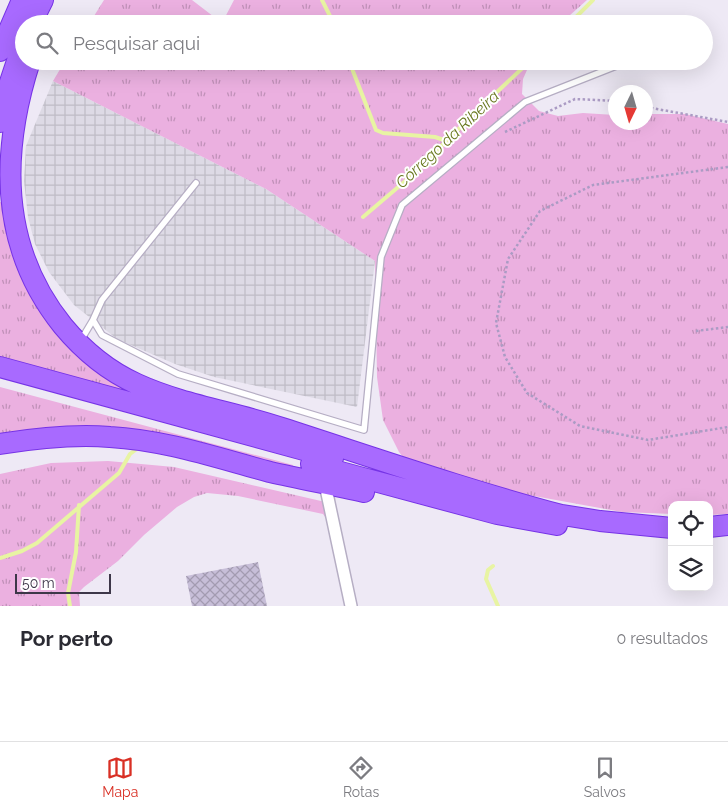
<!DOCTYPE html>
<html lang="pt">
<meta charset="utf-8">
<style>
body{margin:0;font-family:Raleway,sans-serif;background:#f7f7f7;color:#2b2b33}
.controls{position:absolute;right:15px;bottom:15px;display:grid;overflow:hidden;border-radius:10px;box-shadow:0 5px 20px #0002}
.controls button{width:45px;height:45px;display:grid;place-items:center;padding:0;border:0;border-bottom:1px solid #e1e1e2;background:#fff;color:#2b2b33;font:25px sans-serif}
.compass{position:absolute;left:608px;top:85px;width:45px;height:45px;border-radius:50%;background:#fff;box-shadow:0 5px 20px #0002;rotate:185deg}
.scale{position:absolute;left:15px;bottom:12px;width:96px;box-sizing:border-box;padding-left:5px;border:2px solid #3d3749;border-top:0;font-size:14px;line-height:18px;white-space:nowrap;color:#3d3749;-webkit-text-stroke:4px #fff;paint-order:stroke}
.list{margin:0;padding:0;list-style:none}
h2{display:flex;justify-content:space-between;align-items:center;height:65px;margin:0;padding:0 20px;font-size:21px}
h2 small{font-size:16px;font-weight:400;color:#7c7c81}
.icon{flex:none;width:28px;height:28px;fill:none;stroke:currentColor;stroke-width:2;stroke-linecap:round;stroke-linejoin:round}
.map{position:relative;flex:none;width:728px;height:606px;overflow:hidden}
.search{position:absolute;background:#fff;box-shadow:0 5px 20px #0002;left:15px;right:15px;top:15px;height:55px;display:flex;align-items:center;gap:12px;box-sizing:border-box;padding:0 18px;border-radius:28px;color:#7c7c81;font-size:19px}
.sheet{height:135px;background:#fff}
nav{display:flex;justify-content:space-around;align-items:center;box-sizing:border-box;height:70px;border-top:1px solid #e1e1e2;background:#fff;font-size:14px;color:#7c7c81}
nav a{display:grid;justify-items:center;gap:2px}
nav .on{color:#d93025}
.map>svg:first-child{display:block}
</style>
<div class="map">
<svg width="728" height="606" viewBox="0 0 728 606">
<defs>
<pattern id="industrial-grid" width="8" height="8" patternUnits="userSpaceOnUse" patternTransform="scale(1.25)"><rect width="8" height="8" fill="#dddae5"/><path d="M0 4h8M4 0v8" fill="none" stroke="#bfbcc6"/></pattern>
<pattern id="grass-tufts" width="24" height="20" patternUnits="userSpaceOnUse" patternTransform="scale(1.25)"><rect width="24" height="20" fill="#ebb0e0"/><path d="M3 7l-1-3M5 7V3M7 7l1-3M15 17l-1-3M17 17v-4M19 17l1-3" fill="none" stroke="#c090b8"/></pattern>
<pattern id="building-cross-hatch" width="8" height="8" patternUnits="userSpaceOnUse" patternTransform="scale(1.25)"><rect width="8" height="8" fill="#c7bed8"/><path d="M0 0l8 8M0 8l8-8" fill="none" stroke="#a39bb1"/></pattern>
</defs>
<rect width="100%" height="100%" fill="#eee9f5"/>
<!-- industrial -->
<path fill="url(#industrial-grid)" d="M53,81L266,189L375,261L357,407L214,377L175,364L117,339L74,305L49,272L35,244L28,217L24,181L26,146Z"/>
<!-- grass -->
<path fill="url(#grass-tufts)" d="M104,0H192L222,23L234,0H587L560,24H89Z
M65,61H531L523,79L522,94L539,111L558,116L583,113L615,115L616,122H646V114H685L728,124V514L709,515V505H672V514L622,512L512,492L410,466L399,452L383,420L377,377L375,261L266,189L53,81Z
M0,202H4L33,294L158,400L0,361Z
M0,387L293,465L292,470L190,444L0,439Z
M108,461L174,467L334,504L333,528L323,514L238,496L207,493L194,497L177,507L144,535L118,561L84,587L79,592L80,606H0V474L51,463Z"/>
<g fill="none" stroke-linecap="round" stroke-linejoin="round">
<!-- stream -->
<path stroke="#e8f4a3" stroke-width="4" d="M322,0L334,24
M569,24L593,0
M349,61L376,130L383,133L435,137L447,141
M363,217L410,177L482,106L530,61
M0,558L22,551L37,543L119,473L130,454L138,448
M493,566L488,570L486,579L498,606
M70,606L68,593L76,552L79,505"/>
</g>
<!-- building -->
<path fill="url(#building-cross-hatch)" d="M258,562L267,606H192L186,576Z"/>
<g fill="none" stroke-linecap="round" stroke-linejoin="round">
<defs>
<path id="lane" d="M196,183L102,300L93,320L102,335L178,374L364,430L381,257L402,205L525,102L629,61
M81,340L93,320"/>
<path id="street" d="M325,484L351,606"/>
<path id="highway" d="M31,24L43,0
M0,51L22,0
M30,61C0,154 0,248 63,326C83,350 108,371 137,384C183,405 235,412 282,428C375,458 467,490 561,515
M0,122L7,91L24,40
M0,367L333,458
M0,444C37,438 73,434 110,437C165,440 217,458 270,472C301,479 333,485 364,492
M311,464L497,514L557,525
M550,513L600,521L672,528
M709,527L728,525"/>
</defs>
<!-- lane casing -->
<use href="#lane" stroke="#b6aec4" stroke-width="8"/>
<!-- street casing -->
<use href="#street" stroke="#b6aec4" stroke-width="14"/>
<!-- highway casing -->
<use href="#highway" stroke="#7633e6" stroke-width="22"/>
<!-- path -->
<path stroke="#ab9bc4" stroke-width="2.5" stroke-dasharray="2.5 2.5" stroke-linecap="butt" d="M646,107L728,122
M505,132L575,99L616,101
M728,167L593,185L540,211L508,259L496,323L505,357L527,393L580,426L648,440L728,427
M696,331L728,327"/>
<!-- lane -->
<use href="#lane" stroke="#fff" stroke-width="5.5"/>
<!-- street -->
<use href="#street" stroke="#fff" stroke-width="11"/>
<!-- highway -->
<use href="#highway" stroke="#a86aff" stroke-width="20"/>
</g>
<g text-anchor="middle" stroke-width="4" stroke-linejoin="round" paint-order="stroke">
<!-- water labels -->
<g font-size="16" font-style="italic" fill="#69781f" stroke="#fff">
<text transform="translate(447 139) rotate(-43)" y="6">Córrego da Ribeira</text>
</g>
</g>
</svg>
<div class="controls">
<button><svg class="icon" aria-label="locate" viewBox="0 0 24 24"><circle cx="12" cy="12" r="6"/><path d="M12 2v4M12 18v4M2 12h4M18 12h4"/></svg></button>
<button><svg class="icon" aria-label="layers" viewBox="0 0 24 24"><path d="M12 4l9 5-9 5-9-5zM3 14l9 5 9-5"/></svg></button>
</div>
<svg class="compass" viewBox="-18 -18 36 36"><path d="M0-13l5 13h-10z" fill="#e53935"/><path d="M0 13l5-13h-10z" fill="#7c7c81"/></svg>
<div class="scale">50 m</div>
<div class="search"><svg class="icon" aria-label="search" viewBox="0 0 24 24"><circle cx="10" cy="10" r="6"/><path d="M15 15l6 6"/></svg>Pesquisar aqui</div>
</div>
<section class="sheet">
<h2>Por perto<small>0 resultados</small></h2>
<ul class="list">
</ul>
</section>
<nav>
<a class="on"><svg class="icon" aria-label="map" viewBox="0 0 24 24"><path d="M3 6l6-2 6 2 6-2v14l-6 2-6-2-6 2zM9 4v14M15 6v14"/></svg>Mapa</a>
<a><svg class="icon" aria-label="directions" viewBox="0 0 24 24"><path d="M12 3l9 9-9 9-9-9zM9 14v-3h6M13 9l2 2-2 2"/></svg>Rotas</a>
<a><svg class="icon" aria-label="saved" viewBox="0 0 24 24"><path d="M7 4h10v16l-5-4-5 4z"/></svg>Salvos</a>
</nav>
